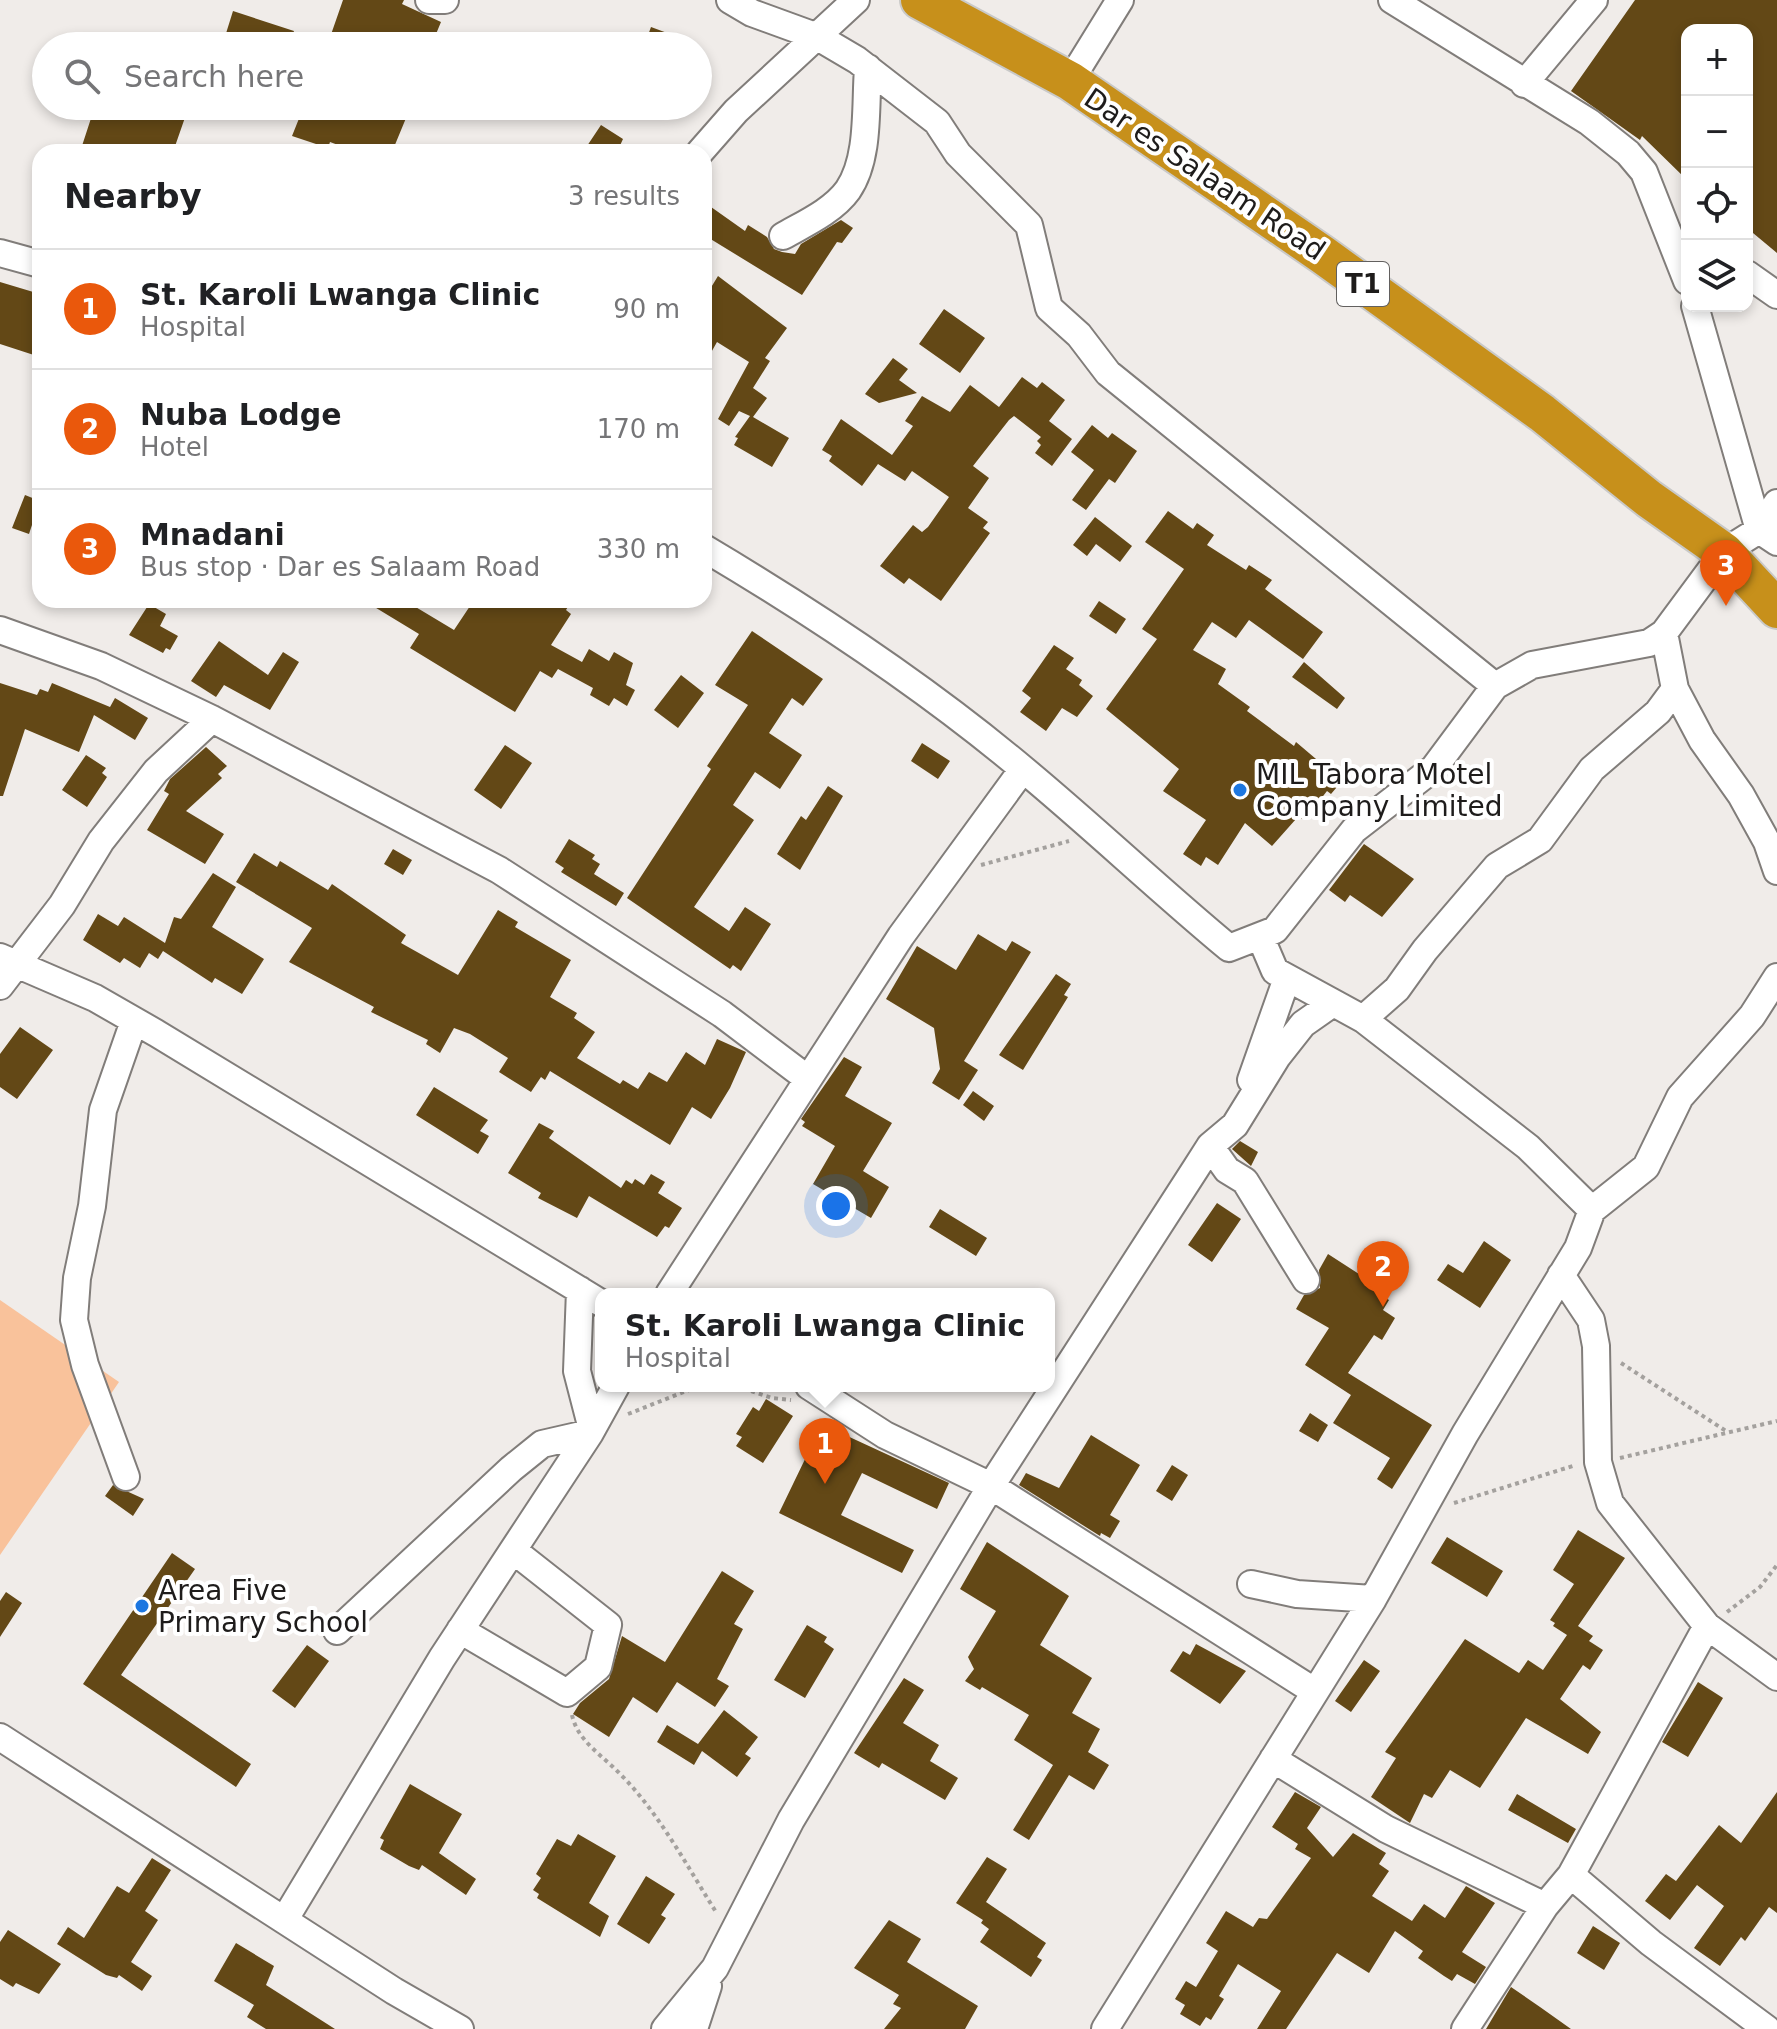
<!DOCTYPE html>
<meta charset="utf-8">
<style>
body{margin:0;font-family:"DejaVu Sans",sans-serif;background:#f6f6f6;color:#202124}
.controls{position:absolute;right:24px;top:24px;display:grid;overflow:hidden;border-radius:16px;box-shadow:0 4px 12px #0003}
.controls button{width:72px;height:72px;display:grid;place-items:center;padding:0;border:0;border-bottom:2px solid #e0e0e0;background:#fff;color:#202124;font:40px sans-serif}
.you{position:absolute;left:836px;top:1206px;width:28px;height:28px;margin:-20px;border:6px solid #fff;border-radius:50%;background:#1a73e8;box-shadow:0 0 0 12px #1a73e833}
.badge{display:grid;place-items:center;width:52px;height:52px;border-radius:50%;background:#ea580c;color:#fff;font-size:26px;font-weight:700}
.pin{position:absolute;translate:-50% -66px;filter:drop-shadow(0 2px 4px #0008)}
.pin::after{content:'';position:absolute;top:42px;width:28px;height:24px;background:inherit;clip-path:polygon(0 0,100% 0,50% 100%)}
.popup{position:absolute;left:595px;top:1288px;width:460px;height:104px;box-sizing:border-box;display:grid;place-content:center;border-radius:16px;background:#fff;filter:drop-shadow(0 2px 6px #0005);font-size:26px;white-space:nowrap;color:#757577}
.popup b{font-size:30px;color:#202124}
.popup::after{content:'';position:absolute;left:50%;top:100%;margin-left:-16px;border:16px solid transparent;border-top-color:#fff}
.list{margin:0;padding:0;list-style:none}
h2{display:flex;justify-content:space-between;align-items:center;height:104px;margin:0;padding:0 32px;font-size:34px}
h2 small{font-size:26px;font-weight:400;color:#757577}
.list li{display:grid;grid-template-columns:52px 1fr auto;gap:24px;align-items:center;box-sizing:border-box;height:120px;padding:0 32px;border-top:2px solid #e0e0e0}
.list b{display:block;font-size:30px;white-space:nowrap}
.list p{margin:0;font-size:26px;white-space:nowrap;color:#757577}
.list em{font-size:26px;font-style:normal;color:#757577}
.icon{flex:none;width:44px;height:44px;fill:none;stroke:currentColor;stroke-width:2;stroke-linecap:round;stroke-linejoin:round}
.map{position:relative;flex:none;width:1777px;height:2029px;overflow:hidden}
.search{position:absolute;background:#fff;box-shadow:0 4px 12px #0003;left:32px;top:32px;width:680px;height:88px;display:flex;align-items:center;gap:20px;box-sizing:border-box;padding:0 28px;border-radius:44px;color:#757577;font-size:30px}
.panel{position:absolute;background:#fff;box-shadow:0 4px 12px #0003;left:32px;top:144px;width:680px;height:464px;border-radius:24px}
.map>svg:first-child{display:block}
</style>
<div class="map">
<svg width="1777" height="2029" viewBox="0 0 1777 2029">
<rect width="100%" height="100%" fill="#f0ece9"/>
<!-- green -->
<path fill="#f9c29b" d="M0,1300L119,1382L0,1555Z"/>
<!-- building -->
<path fill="#634816" d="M343,0H404L402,4L441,22L431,46H327Z
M1635,0H1777V253L1747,228V30H1687V180L1642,136L1640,140L1571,91Z
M233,11L294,31L289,46L223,43Z
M651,27L697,44V46H644Z
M95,106H189L173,152H80Z
M304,106H411L392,152H357L330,142L328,148L292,136Z
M601,125L623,139L617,152H583Z
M704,202L745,231L748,225L767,237L774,249L782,252L795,254L801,244L841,220L853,228L842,243L837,242L802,295L704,235Z
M718,276L787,328L765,358L770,361L753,388L767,398L753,417L789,438L772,467L734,445L738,438L735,437L750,416L739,411L729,426L718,419L749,362L717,342L704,365V299Z
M0,282L40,294V357L0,344Z
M944,309L985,338L960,373L919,344Z
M893,358L908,369L899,380L917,393L879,403L865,394Z
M1022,377L1037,388L1042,382L1065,400L1049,421L1072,439L1052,466L1035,453L1041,445L1037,441L1041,437L1014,416L1009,420L973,466L989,478L968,508L988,522L983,528L990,533L941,601L909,578L904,584L880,566L913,525L922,532L928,527L949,497L912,471L905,481L878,464L862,486L829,461L832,456L822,450L841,419L892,455L913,426L905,421L922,396L950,412L970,385L999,407Z
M1092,425L1108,438L1112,433L1137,451L1115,483L1109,479L1086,510L1072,500L1094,470L1071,452Z
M25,495L40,501L29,534L12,528Z
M1168,511L1193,529L1197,523L1214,535L1207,545L1246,570L1249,565L1272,580L1265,589L1323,632L1303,659L1249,620L1236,638L1212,622L1193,650L1226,669L1218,684L1250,707L1247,711L1294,746L1296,742L1342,781L1331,794L1327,791L1306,818L1296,819L1272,846L1245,823L1218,865L1206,857L1201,866L1183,854L1206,820L1163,791L1179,769L1106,709L1157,639L1142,629L1184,569L1145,542Z
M1095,517L1132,546L1120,562L1096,544L1087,556L1073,545Z
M363,600H404L454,630L474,600H572L566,610L571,614L551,645L582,662L589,649L609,661L614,652L633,663L626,685L635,690L627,706L614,698L609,706L590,695L593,688L558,669L552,678L540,671L515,712L410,648L419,634Z
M1099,601L1126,619L1116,634L1089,616Z
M149,604L166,614L160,626L178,636L170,650L166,648L163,653L129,635Z
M752,631L823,679L803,706L792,698L769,733L802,755L780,789L755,772L733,805L754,820L694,907L729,931L745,907L771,924L741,971L733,965L730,969L627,898L711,769L707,766L748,705L715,685Z
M219,641L268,675L283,652L299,662L270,710L224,685L216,697L191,681Z
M1054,645L1074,658L1066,669L1082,680L1079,685L1093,696L1077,717L1062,708L1046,731L1020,712L1031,698L1022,691Z
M1304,662L1345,698L1337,709L1292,677Z
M681,675L704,693L678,728L654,710Z
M0,683L37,695L40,689L48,692L52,683L110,707L115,698L148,718L135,740L94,715L79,752L25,729L3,796H0Z
M922,743L950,761L938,779L911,761Z
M505,745L532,763L501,809L474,790Z
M206,747L227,766L218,774L222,778L186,811L224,834L205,864L147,830L169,794L164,791L170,779Z
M86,755L106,768L102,773L107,777L87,807L62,790Z
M828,786L843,796L800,870L777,854L801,816L806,820Z
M569,839L595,855L592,859L600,864L594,874L624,893L616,906L561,872L564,868L555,862Z
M1364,844L1414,879L1382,917L1350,895L1345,902L1329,890Z
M393,849L412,860L403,875L384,864Z
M254,853L277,867L280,861L328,890L332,884L406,935L401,943L458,975L498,910L518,922L515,927L571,960L550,997L577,1013L574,1018L595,1032L577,1058L620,1084L623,1080L638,1089L649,1072L667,1082L686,1052L705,1065L717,1039L746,1052L730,1088L711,1119L692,1107L670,1145L550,1071L545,1080L541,1077L531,1092L499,1072L508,1058L470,1034L454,1028L440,1053L426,1044L428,1040L371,1012L374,1007L289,962L312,928L236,882Z
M213,873L236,887L212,927L264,959L242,994L215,978L212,983L163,951L158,959L149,953L140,968L124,958L120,963L83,940L98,914L118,926L124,917L165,943L174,917L181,919Z
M978,934L1006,951L1012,941L1031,952L964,1061L978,1070L959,1100L932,1083L940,1069L934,1028L886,999L917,946L956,970Z
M1056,974L1071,984L1064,995L1068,997L1023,1070L999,1055Z
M20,1027L53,1050L17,1099L0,1087V1054Z
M844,1057L862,1067L845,1096L892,1123L863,1171L889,1187L871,1218L813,1184L835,1146L802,1126L805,1122L801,1119Z
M434,1087L488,1120L480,1131L489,1136L478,1154L416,1115Z
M973,1091L994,1106L984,1121L963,1105Z
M539,1123L554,1131L549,1138L621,1188L626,1180L632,1184L635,1179L644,1185L651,1174L665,1182L658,1193L682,1208L669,1228L665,1226L657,1237L589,1196L577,1218L538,1198L541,1193L508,1173Z
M1240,1141L1258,1152L1251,1166L1232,1149Z
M1217,1203L1241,1219L1212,1262L1188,1245Z
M940,1209L987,1238L976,1256L929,1227Z
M1484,1241L1511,1260L1480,1308L1437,1280L1448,1264L1463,1273Z
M1328,1254L1376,1285L1373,1290L1389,1300L1383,1310L1395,1318L1382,1340L1374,1335L1348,1373L1432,1425L1392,1489L1377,1479L1390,1458L1333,1423L1351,1395L1305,1365L1329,1328L1296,1309L1304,1295L1320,1288L1319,1270Z
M766,1399L793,1416L763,1463L736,1446L742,1437L736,1434L753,1407L759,1411Z
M1310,1413L1328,1425L1318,1442L1299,1431Z
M830,1428L949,1483L937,1509L862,1473L841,1515L914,1550L902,1573L779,1513L808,1453L816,1457Z
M1091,1435L1140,1465L1110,1515L1120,1521L1110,1538L1101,1533L1100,1536L1019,1485L1026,1473L1059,1488Z
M1172,1465L1188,1475L1172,1501L1156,1491Z
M113,1485L144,1499L133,1516L105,1496Z
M1578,1530L1625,1558L1578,1626L1593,1636L1589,1641L1603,1650L1590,1670L1583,1665L1560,1699L1601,1732L1588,1754L1526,1718L1480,1788L1450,1770L1432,1798L1424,1794L1410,1823L1371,1797L1396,1758L1385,1752L1465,1639L1519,1673L1528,1660L1543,1670L1567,1635L1553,1626L1555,1623L1550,1620L1574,1584L1553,1570Z
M1447,1537L1503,1571L1487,1597L1431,1563Z
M987,1542L1069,1596L1040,1645L1092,1678L1072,1713L1100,1729L1088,1752L1109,1765L1094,1790L1069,1775L1029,1840L1013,1830L1053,1765L1014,1740L1029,1715L982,1687L980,1690L965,1681L974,1669L968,1657L996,1611L960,1589Z
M172,1553L195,1569L121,1675L251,1764L236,1787L83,1684Z
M722,1571L754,1591L734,1624L743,1629L717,1679L729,1686L715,1707L677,1682L657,1713L633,1697L609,1737L573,1714L580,1703L609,1679L622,1636L665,1662Z
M6,1592L22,1603L0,1637V1601Z
M807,1625L827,1637L824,1642L834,1649L805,1698L774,1680Z
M1196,1644L1246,1671L1220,1704L1170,1671L1183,1651L1190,1655Z
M307,1645L329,1661L295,1708L272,1691Z
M1364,1660L1380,1671L1351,1712L1335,1701Z
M904,1678L924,1690L903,1723L939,1745L930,1761L958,1778L945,1800L882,1763L879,1768L854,1753Z
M1698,1682L1723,1698L1688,1757L1662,1742Z
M724,1710L758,1737L745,1754L751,1758L737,1777L702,1751L694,1765L657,1742L667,1725L698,1744Z
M410,1784L462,1814L439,1853L476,1879L466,1895L422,1865L419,1870L409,1866L380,1849L384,1840L380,1838Z
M1295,1792L1321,1807L1307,1828L1333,1857L1353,1833L1386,1853L1379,1864L1389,1871L1372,1896L1412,1921L1424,1904L1445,1918L1466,1886L1495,1903L1462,1952L1486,1967L1475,1984L1457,1974L1452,1981L1444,1976L1418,1958L1423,1951L1395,1931L1369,1973L1337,1953L1286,2029H1257L1281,1991L1238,1964L1219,1996L1224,1999L1211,2020L1206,2017L1200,2026L1180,2014L1185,2005L1175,1999L1186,1981L1196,1987L1218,1951L1206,1943L1226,1911L1253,1927L1259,1918L1267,1919L1311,1858L1295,1849L1298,1844L1272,1827Z
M1777,1792V1913L1769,1907L1745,1941L1741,1937L1720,1966L1694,1948L1724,1906L1697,1885L1670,1920L1645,1901L1666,1874L1676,1881L1719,1825L1741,1843Z
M1517,1794L1576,1829L1568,1843L1508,1810Z
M578,1834L616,1856L589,1903L609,1916L600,1937L537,1898L539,1894L533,1890L541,1878L536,1874L557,1839L571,1846Z
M987,1857L1007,1869L986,1902L1046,1943L1037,1957L1042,1960L1031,1977L980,1942L989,1929L981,1923L983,1920L956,1903Z
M152,1858L171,1870L145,1911L158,1920L131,1962L152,1976L142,1991L119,1975L117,1978L106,1975L57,1944L68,1927L84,1938L117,1886L129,1893Z
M646,1876L675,1894L661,1915L666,1918L649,1944L617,1924Z
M889,1920L921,1939L907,1962L978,2006L965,2029H884L901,2008L893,2004L899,1995L854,1968Z
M1593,1926L1620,1943L1604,1970L1577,1953Z
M8,1930L61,1964L39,1994L16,1983L13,1987L0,1979V1942Z
M236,1943L274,1966L266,1985L335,2029H266L247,2017L254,2005L214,1981Z
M1511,1987L1540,2007L1571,2029H1486Z"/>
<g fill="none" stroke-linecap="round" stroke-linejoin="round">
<defs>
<path id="minor" d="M429,0H445
M730,0L752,13L818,37L857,60L937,122L958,154L1029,225L1049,308L1079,335L1108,373L1495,686
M1392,0L1589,122L1628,153L1644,172L1687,281
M1070,81L1120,0
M1524,84L1594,0
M700,152L736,111L856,0
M783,236C804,224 833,211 848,190C870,158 865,106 868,68
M0,253L40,264
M1747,274L1777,295
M1695,306L1759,530L1777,542
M704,548C815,614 924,686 1023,769C1093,827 1159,890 1229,948L1275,930L1354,830L1434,768L1495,686L1532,665L1649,643L1664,633L1724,552L1759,530L1777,503
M0,630L101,666L212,719L499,870L722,1014L808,1079
M1664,633L1675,689L1702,740L1741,795L1767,842L1777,871
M1260,936L1275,971L1363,1019L1528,1147L1592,1210
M0,957L95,998L156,1033L601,1303
M0,986L62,905L101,841L156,771L212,719
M1363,1019L1397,989L1425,950L1497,866L1540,840L1592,769L1658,712L1675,689
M1251,1080L1287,978
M1210,1146L1227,1170L1245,1181L1306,1280
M1561,1275L1591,1320L1596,1346L1598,1462L1610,1503L1707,1626L1777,1677
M580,1290L577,1371L592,1429
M669,1294L901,936L1023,769
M809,1386L885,1435L991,1486L1314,1691
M126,1477L85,1365L74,1320L77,1278L92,1206L103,1110L134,1021
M1251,1584L1297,1594L1373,1599
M460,1630L567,1693L598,1667L608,1625L514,1551
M337,1631L511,1469L542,1444L590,1433
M0,1737L394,1991L460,2029
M1273,1759L1386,1829L1545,1906
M1571,1875L1651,1943L1767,2029
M285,1919L442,1658L590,1433L616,1386
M665,2029L715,1968L791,1820L991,1486L1196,1168L1210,1146L1235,1125L1277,1057L1303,1024L1333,1003
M694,2029L708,1986
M1105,2029L1373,1599L1465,1434L1578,1248L1592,1210L1646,1167L1680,1097L1752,1016L1777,977
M1465,2029L1545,1906L1571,1875L1707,1626"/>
<path id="highway" d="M920,0L1070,81L1323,255L1542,413L1649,499L1724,552L1777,609"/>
</defs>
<!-- minor casing -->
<use href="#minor" stroke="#817d7a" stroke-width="30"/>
<!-- highway casing -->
<use href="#highway" stroke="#c9c9c8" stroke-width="42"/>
<!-- path -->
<path stroke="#a4a19e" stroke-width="4" stroke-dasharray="4 4" stroke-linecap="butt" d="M981,865L1069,841
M1621,1363L1726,1431
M736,1386L772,1398L791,1400
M628,1414L699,1386
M1620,1458L1777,1421
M1454,1503L1576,1465
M1727,1612L1760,1587L1777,1565
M572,1715C577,1738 596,1751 613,1767C656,1807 685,1863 716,1912"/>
<!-- minor -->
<use href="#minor" stroke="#fff" stroke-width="26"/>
<!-- highway -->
<use href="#highway" stroke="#c7901b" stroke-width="38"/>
</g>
<!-- markers -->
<g fill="#1d77e0" stroke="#fff" stroke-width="3">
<circle cx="1240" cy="790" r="8"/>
<circle cx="142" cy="1606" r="8"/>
</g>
<g text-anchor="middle" stroke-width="8" stroke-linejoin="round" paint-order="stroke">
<!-- shield labels -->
<rect fill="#fff" stroke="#62605f" stroke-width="2" x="1337" y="262" width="52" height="44" rx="6"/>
<g font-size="26" font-weight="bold" fill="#1e1c1b">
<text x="1363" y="293">T1</text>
</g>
<!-- street labels -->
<g font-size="28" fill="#1e1c1b" stroke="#fff">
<text transform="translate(1205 174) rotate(34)" y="10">Dar es Salaam Road</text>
</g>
<!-- poi labels -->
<g font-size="28" fill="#1e1c1b" stroke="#fff" text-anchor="start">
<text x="1256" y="784">MIL Tabora Motel<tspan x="1256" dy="32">Company Limited</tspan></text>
<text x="158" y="1600">Area Five<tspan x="158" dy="32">Primary School</tspan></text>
</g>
</g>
</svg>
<div class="controls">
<button>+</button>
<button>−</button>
<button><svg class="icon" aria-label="locate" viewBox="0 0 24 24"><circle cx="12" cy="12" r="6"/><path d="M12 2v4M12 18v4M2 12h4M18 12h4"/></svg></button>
<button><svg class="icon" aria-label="layers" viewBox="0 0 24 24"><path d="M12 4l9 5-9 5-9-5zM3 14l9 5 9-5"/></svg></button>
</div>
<div class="you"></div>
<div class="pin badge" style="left:825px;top:1484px">1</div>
<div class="popup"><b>St. Karoli Lwanga Clinic</b>Hospital</div>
<div class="pin badge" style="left:1383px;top:1307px">2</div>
<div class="pin badge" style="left:1726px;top:606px">3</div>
<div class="search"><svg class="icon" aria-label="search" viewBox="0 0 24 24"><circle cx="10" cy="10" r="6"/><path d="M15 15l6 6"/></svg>Search here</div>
<section class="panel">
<h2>Nearby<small>3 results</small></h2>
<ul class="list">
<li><span class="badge">1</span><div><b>St. Karoli Lwanga Clinic</b><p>Hospital</p></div><em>90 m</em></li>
<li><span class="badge">2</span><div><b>Nuba Lodge</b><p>Hotel</p></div><em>170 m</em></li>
<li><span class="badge">3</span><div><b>Mnadani</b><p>Bus stop · Dar es Salaam Road</p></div><em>330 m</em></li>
</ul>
</section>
</div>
